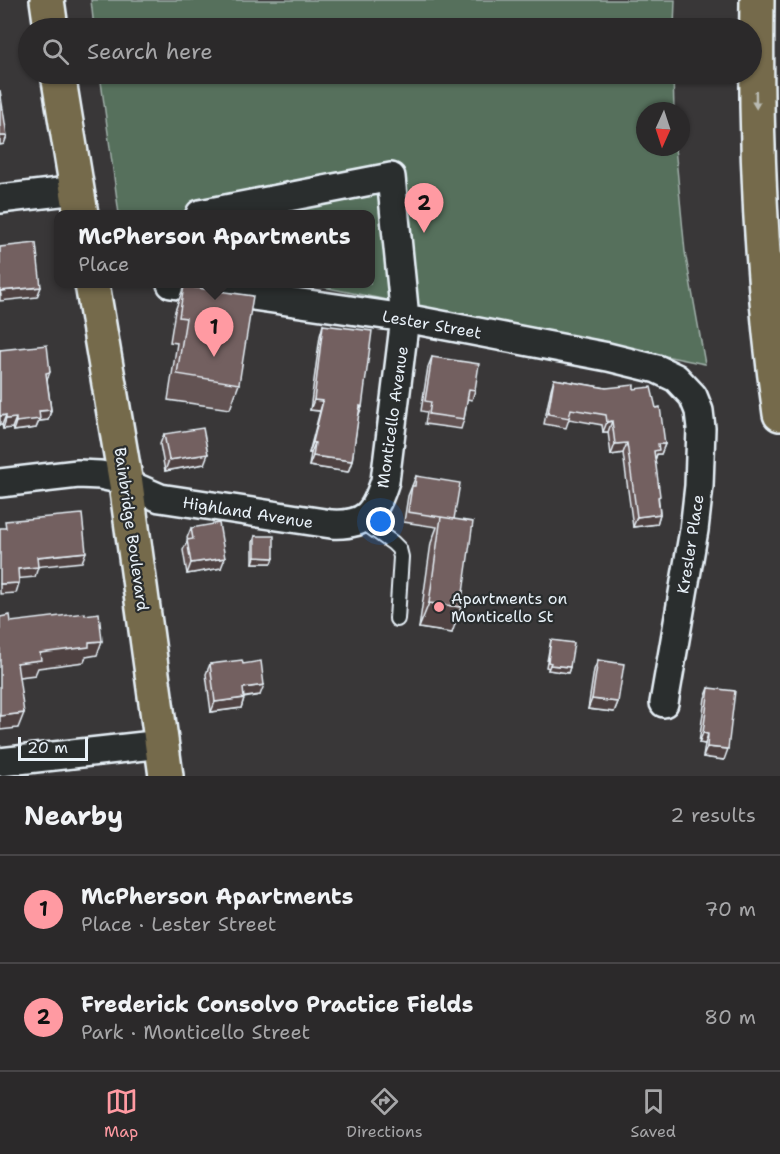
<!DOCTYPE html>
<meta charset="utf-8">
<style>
body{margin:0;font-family:"Shantell Sans",sans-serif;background:#373536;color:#f1f3f6}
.compass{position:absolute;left:636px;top:102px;width:54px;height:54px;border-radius:50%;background:#2b292a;box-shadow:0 2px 4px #0004;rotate:183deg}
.scale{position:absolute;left:18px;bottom:15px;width:70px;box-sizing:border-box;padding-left:6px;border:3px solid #e8f1f8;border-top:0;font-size:16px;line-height:21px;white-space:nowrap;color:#e8f1f8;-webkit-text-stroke:4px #2a2d2e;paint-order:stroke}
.you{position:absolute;left:381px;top:522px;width:21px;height:21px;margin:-15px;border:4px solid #fff;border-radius:50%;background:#1a73e8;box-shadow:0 0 0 9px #1a73e833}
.badge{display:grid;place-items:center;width:39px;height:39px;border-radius:50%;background:#ff9aa2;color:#111;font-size:20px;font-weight:700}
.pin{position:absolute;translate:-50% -50px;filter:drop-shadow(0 2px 3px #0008)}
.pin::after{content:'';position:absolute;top:32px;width:21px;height:18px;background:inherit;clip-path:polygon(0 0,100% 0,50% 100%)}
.popup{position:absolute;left:54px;top:210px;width:321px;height:78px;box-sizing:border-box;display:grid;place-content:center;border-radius:12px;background:#2b292a;filter:drop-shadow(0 2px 4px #0005);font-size:20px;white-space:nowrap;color:#a6a6a8}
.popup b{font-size:22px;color:#f1f3f6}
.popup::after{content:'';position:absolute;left:50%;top:100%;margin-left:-12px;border:12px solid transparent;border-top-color:#2b292a}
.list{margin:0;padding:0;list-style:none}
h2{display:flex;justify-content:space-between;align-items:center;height:78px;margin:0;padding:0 24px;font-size:26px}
h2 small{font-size:20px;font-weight:400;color:#a6a6a8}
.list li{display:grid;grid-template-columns:39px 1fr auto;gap:18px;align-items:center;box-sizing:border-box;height:108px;padding:0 24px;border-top:2px solid #474547}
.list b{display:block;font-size:22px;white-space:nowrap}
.list p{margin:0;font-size:20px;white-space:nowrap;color:#a6a6a8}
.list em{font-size:20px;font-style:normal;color:#a6a6a8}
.icon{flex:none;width:33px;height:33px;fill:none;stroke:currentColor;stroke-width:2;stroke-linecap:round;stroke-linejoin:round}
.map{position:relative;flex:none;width:780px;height:776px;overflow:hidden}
.search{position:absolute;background:#2b292a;box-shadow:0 2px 4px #0004;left:18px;right:18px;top:18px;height:66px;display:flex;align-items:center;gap:15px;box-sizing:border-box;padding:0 21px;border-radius:33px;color:#a6a6a8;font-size:22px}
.sheet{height:294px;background:#2b292a}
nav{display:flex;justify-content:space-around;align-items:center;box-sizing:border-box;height:84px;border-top:2px solid #474547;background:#2b292a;font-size:16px;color:#a6a6a8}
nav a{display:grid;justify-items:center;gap:3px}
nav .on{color:#ff9aa2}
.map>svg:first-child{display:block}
</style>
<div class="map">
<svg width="780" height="776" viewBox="0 0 780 776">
<rect width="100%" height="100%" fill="#393738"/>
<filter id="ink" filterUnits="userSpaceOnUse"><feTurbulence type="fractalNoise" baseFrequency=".0167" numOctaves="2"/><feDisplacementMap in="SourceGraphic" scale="12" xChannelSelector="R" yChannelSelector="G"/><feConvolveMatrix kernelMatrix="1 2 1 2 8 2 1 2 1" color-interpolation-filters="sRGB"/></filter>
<g filter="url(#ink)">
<!-- green -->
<path fill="#576f5c" stroke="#a0b0aa" stroke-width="1.5" d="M91,0H675L674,28H94Z
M100,74H673L674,111H645V147H675L685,252L705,364L308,284H370V214H119Z"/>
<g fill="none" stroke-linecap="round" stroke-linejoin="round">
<defs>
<path id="service" d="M362,521L393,543L399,549L401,557L397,619"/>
<path id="minor" d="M0,199L77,190
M171,284L405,318L608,357L657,369L676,378L693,396L699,411L701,428L699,486L694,530L664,703
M0,483L78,474L100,475L114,478L160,498L331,524C367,526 375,512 385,481L405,318L391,177L200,214
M0,762L162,744"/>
<path id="primary" d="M47,0L51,28
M58,74L81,214
M92,284L126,484L166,776"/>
<path id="motorway" d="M757,0C755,139 760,276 780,414"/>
</defs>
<!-- service casing -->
<use href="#service" stroke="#e8f1f8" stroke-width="18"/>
<!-- minor casing -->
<use href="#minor" stroke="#e8f1f8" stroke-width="32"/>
<!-- primary casing -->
<use href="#primary" stroke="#e8f1f8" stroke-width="38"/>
<!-- motorway casing -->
<use href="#motorway" stroke="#e8f1f8" stroke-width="38"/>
<!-- service -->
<use href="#service" stroke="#2a2d2e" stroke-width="14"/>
<!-- minor -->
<use href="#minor" stroke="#2a2d2e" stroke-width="27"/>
<!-- primary -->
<use href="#primary" stroke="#746b4b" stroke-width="33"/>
<!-- motorway -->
<use href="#motorway" stroke="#746b4b" stroke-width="33"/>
</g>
<!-- wall -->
<path fill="#635353" stroke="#e8f1f8" stroke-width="1.5" d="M184,286L239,384L230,409L168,400L177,343L170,342L175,311Z
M323,325L362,407L358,417L352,461L348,472L309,466L311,453H309L320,411L310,410L320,336Z
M0,350L50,372L47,380L51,410L48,420L39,421L36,428L13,431L12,428L3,429L2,425H0Z
M432,357L475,390L472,400L467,399L464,419L461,429L425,424L427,412L421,411L428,367Z
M554,379L606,388L634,389L665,444L661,454H657L655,460L660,514L657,524L633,527L623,453L611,455L608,432H603L602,425L569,419L566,428L544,424L551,389Z
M164,434L204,464L165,471L160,444Z
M416,476L454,519L452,633L419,628L431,543L437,527L404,522L408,496Z
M191,528L221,568L187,574L183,550L188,540L187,538Z
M255,536L274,558L272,563H253V542Z
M551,640L570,667L568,673L548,670L549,668L546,667L550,645Z
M598,660L618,702L614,712L588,709L594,670Z
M210,664H243L260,695L244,698L241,708L211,712L206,674Z
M709,688L724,760L703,757L705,744L699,743L705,698Z"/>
<!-- shaded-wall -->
<path fill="#504343" stroke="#e8f1f8" stroke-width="1.5" d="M0,136H7L4,144L0,145Z
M41,287L37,297L0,301V291Z
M314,400L323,401L320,411L310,410Z
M51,410L48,420L39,421L36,428L13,431L16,422L39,411Z
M6,415L2,425H0V416Z
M16,418L12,428L3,429L6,419Z
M612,421L608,432H603L607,422Z
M313,442L315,443L311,453H309Z
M627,443L623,453L611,455L615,444Z
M658,444H665L661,454H657L655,460L654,451Z
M208,454L204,464L165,471L169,460Z
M313,456L352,461L348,472L309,466Z
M660,514L657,524L633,527L637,517Z
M86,552L82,562L34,567L37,557Z
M255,557L274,558L272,563H253Z
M225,558L221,568L187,574L191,563Z
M38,567L35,577L14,579L18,569Z
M19,583L16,593L0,594V584Z
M429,603L461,607L452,633L419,628Z
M102,641L97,655L86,657L84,662L38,668L35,675L11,678L17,663L40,653L89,642Z
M550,665L570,667L568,673L548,670Z
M264,685L260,695L239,698L243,688Z
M244,698L241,708L211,712L215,702Z
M592,699L618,702L614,712L588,709Z
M24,713L18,728L0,730V716Z
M703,733L708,734L705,744L699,743Z
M707,747L728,749L724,760L703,757Z"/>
<!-- building -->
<path fill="#736060" stroke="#e8f1f8" stroke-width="1.5" d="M0,90L7,136H0Z
M36,243L41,287L0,291L1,295H0V247Z
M184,286L253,296L239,384L177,374L186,318L179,317Z
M323,325L372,331L362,407L360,406L352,461L313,456L315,443L313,442L323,401L314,400Z
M47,345L50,372L46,373L51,410L39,411L40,419L16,422V418L6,419V415L0,416V350Z
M432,357L479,364L475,390L469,389L464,419L429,414L431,402L425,401Z
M554,379L606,388L634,385V389L651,387L656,408L660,407L665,444H658L659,450L654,451L660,496L658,497L660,514L637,517L627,443L615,444L612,421L607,422L606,415L571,409L569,418L548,414Z
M203,428L208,454L169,460L164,434Z
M416,476L460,483L454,519L408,512L412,486H415Z
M82,514L86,552L37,557L38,567L18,569L19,583L0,584V528H6L5,521Z
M441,517L473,522L461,607L429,603Z
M219,523L225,558L191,563L187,540L193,539L191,528Z
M255,536H274V558L255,557Z
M85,613V615L99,613L102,641L89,642V647L40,653L41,660L17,663L24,713L0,716V617L10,615L11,622Z
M551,640L574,643L570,667L550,665L551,663L548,662Z
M242,660L243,664L261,661L264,685L243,688L244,698L215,702L210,664Z
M598,660L624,664L618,702L592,699Z
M709,688L735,691L728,749L707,747L708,734L703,733Z"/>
<!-- one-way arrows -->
<defs><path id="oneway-solid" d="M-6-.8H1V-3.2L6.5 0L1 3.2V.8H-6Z" transform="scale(1.5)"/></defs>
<use fill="#babbb3" href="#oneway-solid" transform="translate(756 100) rotate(89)"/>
</g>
<!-- markers -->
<circle fill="#ff9aa2" stroke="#2a2d2e" stroke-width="2" cx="439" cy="607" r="6"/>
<g text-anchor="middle" stroke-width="4.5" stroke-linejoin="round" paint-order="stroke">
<!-- street labels -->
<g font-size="16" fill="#e8f1f8" stroke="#2a2d2e">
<text transform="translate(432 324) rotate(10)" y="6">Lester Street</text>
<text transform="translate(392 417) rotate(-82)" y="6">Monticello Avenue</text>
<text transform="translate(248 512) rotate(9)" y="6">Highland Avenue</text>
<text transform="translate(132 529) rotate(82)" y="6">Bainbridge Boulevard</text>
<text transform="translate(690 544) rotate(-81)" y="6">Kresler Place</text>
</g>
<!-- poi labels -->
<g font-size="16" fill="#e8f1f8" stroke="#2a2d2e" text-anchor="start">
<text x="451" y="604">Apartments on<tspan x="451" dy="18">Monticello St</tspan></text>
</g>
</g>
</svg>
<svg class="compass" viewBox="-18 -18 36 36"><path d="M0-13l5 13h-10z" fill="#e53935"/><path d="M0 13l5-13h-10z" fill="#a6a6a8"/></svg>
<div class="scale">20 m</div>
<div class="you"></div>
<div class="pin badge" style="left:214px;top:357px">1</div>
<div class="popup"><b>McPherson Apartments</b>Place</div>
<div class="pin badge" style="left:424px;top:233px">2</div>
<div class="search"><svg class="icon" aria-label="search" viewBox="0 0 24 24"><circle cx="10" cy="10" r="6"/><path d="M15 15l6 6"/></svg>Search here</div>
</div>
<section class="sheet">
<h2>Nearby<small>2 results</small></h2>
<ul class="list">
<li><span class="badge">1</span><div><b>McPherson Apartments</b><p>Place · Lester Street</p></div><em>70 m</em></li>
<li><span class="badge">2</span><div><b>Frederick Consolvo Practice Fields</b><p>Park · Monticello Street</p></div><em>80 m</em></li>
</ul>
</section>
<nav>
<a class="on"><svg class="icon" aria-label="map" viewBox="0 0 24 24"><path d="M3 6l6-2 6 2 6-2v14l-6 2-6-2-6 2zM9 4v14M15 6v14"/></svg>Map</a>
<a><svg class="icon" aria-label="directions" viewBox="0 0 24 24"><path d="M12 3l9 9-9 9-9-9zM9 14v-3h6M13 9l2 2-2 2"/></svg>Directions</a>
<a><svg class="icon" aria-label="saved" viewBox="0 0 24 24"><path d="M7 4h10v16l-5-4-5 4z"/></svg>Saved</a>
</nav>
